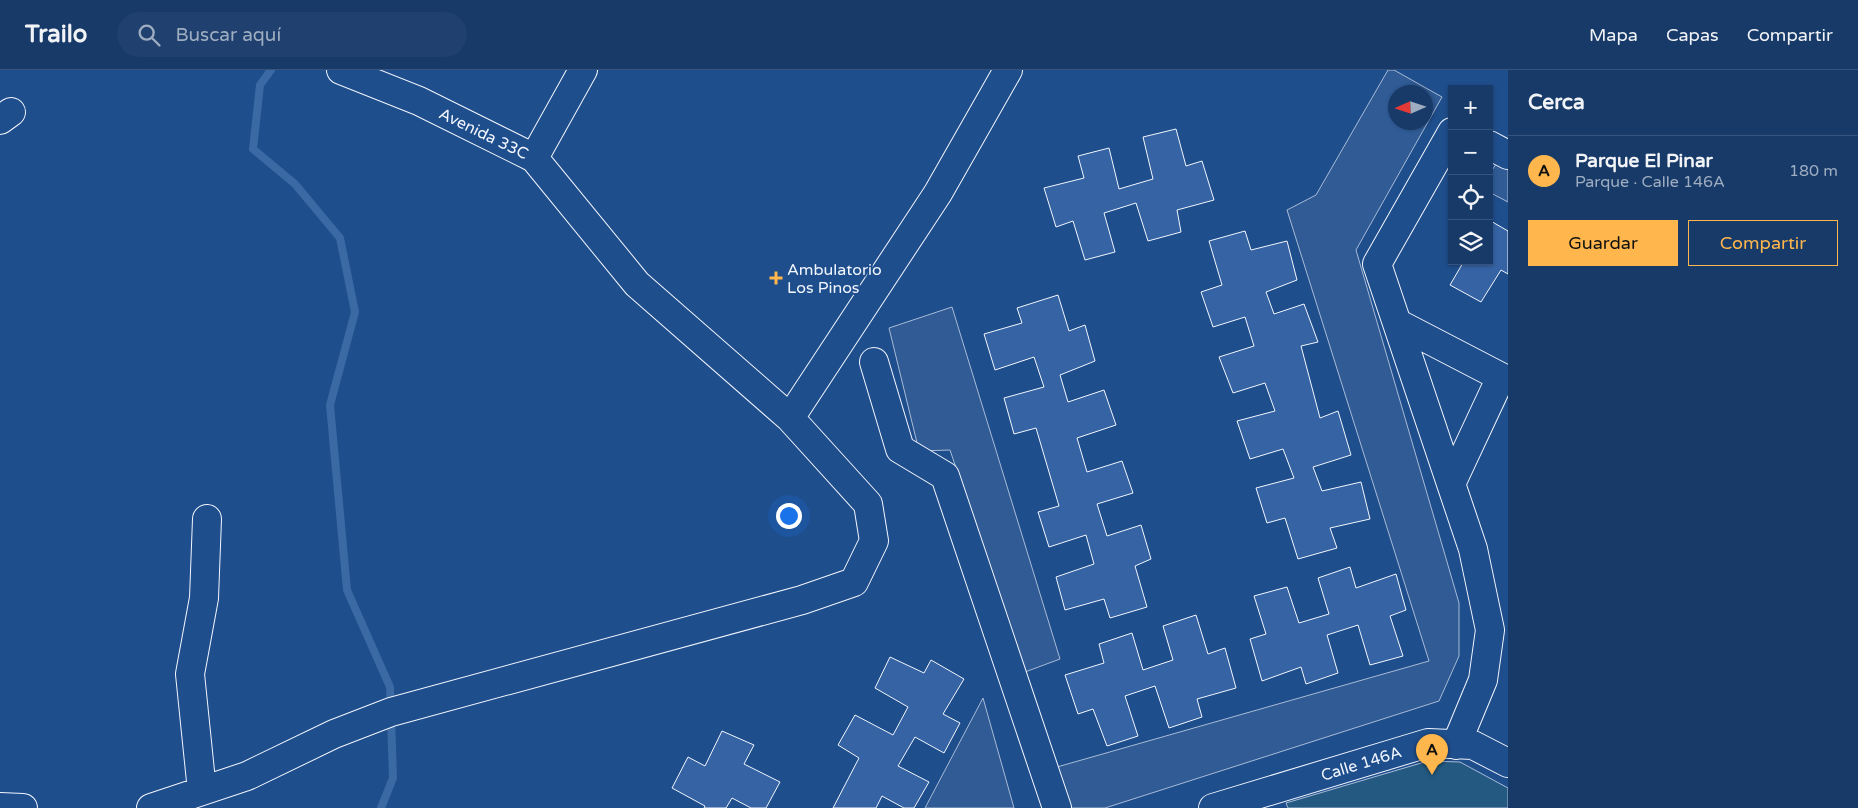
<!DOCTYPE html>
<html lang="es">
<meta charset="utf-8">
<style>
body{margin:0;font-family:"Varela Round",sans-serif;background:#20416f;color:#f1f3f6}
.controls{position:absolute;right:15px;top:15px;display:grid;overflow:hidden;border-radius:0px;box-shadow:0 1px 4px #0004}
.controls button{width:45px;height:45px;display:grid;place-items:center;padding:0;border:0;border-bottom:1px solid #36547d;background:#173a69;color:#f1f3f6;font:25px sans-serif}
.compass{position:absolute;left:1388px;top:15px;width:45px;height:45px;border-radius:50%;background:#173a69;box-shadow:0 1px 4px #0004;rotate:267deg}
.you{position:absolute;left:788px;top:445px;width:18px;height:18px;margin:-12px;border:4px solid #fff;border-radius:50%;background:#1a73e8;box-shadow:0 0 0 8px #1a73e833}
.badge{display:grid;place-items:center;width:32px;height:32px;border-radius:50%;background:#ffb74d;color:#111;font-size:16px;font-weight:700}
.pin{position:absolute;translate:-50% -41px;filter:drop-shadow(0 1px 2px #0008)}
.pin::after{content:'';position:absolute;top:26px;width:18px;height:15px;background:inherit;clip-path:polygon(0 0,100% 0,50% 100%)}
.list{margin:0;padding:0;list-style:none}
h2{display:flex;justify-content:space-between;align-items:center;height:65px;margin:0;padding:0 20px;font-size:21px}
h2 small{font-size:16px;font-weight:400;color:#9eadc0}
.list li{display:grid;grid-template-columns:32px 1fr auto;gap:15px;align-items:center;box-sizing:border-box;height:70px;padding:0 20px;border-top:1px solid #36547d}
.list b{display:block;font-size:19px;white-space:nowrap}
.list p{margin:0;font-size:16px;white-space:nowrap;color:#9eadc0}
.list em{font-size:16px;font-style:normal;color:#9eadc0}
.actions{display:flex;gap:10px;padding:15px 20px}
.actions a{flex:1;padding:11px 0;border:1px solid #ffb74d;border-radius:0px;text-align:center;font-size:18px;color:#ffb74d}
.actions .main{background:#ffb74d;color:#111}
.icon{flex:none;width:28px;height:28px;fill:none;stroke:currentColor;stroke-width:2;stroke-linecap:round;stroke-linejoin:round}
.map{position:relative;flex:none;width:1508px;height:738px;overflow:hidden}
header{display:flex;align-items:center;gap:30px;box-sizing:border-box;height:70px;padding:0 25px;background:#173a69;border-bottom:1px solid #36547d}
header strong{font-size:24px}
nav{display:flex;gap:28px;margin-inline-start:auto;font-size:18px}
.search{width:350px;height:45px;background:#20416f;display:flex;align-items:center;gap:12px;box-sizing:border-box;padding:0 18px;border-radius:28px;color:#9eadc0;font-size:19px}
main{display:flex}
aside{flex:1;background:#173a69}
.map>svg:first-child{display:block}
</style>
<header>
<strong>Trailo</strong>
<div class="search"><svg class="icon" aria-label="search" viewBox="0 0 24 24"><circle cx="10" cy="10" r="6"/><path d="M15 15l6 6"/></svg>Buscar aquí</div>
<nav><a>Mapa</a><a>Capas</a><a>Compartir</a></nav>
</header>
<main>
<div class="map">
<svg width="1508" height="738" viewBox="0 0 1508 738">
<rect width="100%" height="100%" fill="#1f4e8c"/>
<!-- green -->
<path fill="#245a82" stroke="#a8bbd7" d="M1428,691L1460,692L1508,718V738H1288L1286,733Z"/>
<!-- parking -->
<path fill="#305b95" stroke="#a8bbd7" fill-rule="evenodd" d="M1388,0H1394L1442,27L1356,180L1459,533V586L1439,631L1105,738H1069L1057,697L1429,591L1287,140L1316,125ZM1396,22H1426V52H1396Z
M1498,91L1508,96V132L1489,122V105Z
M952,237L1060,589L1025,602L950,380L919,381L889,258Z
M983,628L1014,738H925Z"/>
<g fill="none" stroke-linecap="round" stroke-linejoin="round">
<!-- stream -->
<path stroke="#3b69a3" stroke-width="8" d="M271,0L260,15L253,79L295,114L340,168L355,242L330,335L347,520L390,617L393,708L381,738"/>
</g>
<!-- building -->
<path fill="#3563a3" stroke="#f2f6ff" d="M1176,59L1186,96L1202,91L1214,130L1177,140L1181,162L1148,171L1136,133L1104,143L1115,182L1085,190L1073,151L1056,157L1044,118L1084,108L1078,86L1109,78L1119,119L1153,109L1143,67Z
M1489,150L1508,161V204L1501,200L1481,232L1450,215L1464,191H1489Z
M1245,161L1251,180L1287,171L1297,210L1266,222L1274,244L1304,234L1318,272L1301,276L1320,348L1338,341L1351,385L1313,397L1322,421L1361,412L1370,449L1330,458L1337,478L1298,489L1285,448L1267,453L1256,418L1294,408L1283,379L1250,389L1237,351L1275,341L1265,313L1233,323L1219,287L1254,276L1245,247L1213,257L1201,222L1222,215L1209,171Z
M1058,225L1069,261L1085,255L1095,291L1060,305L1068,332L1104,320L1116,355L1077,368L1087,402L1122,391L1133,423L1097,434L1107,466L1141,455L1151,489L1135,496L1147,537L1110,548L1104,529L1065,540L1056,507L1094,494L1086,465L1049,477L1038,442L1059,436L1036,358L1014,364L1004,328L1044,317L1034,287L995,300L984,264L1022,253L1017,238Z
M1350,497L1356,518L1396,504L1406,540L1390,546L1403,586L1370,595L1358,555L1327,565L1338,603L1306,614L1301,597L1262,611L1250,569L1266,564L1254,526L1287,517L1299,553L1329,544L1318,508Z
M1196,545L1208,584L1225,578L1236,618L1197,629L1202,647L1169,658L1155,616L1125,626L1138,666L1107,676L1093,639L1078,644L1065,605L1104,593L1099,574L1132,563L1143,600L1173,590L1163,556Z
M890,587L924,603L931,590L964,609L943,644L960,653L944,683L915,667L898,696L929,712L914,738H904L882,726L876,738H833L859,688L838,675L855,645L893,665L908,637L875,618Z
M722,661L754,675L744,694L780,712L766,738H751L732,728L726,738H704L705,736L672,718L688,687L705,696Z"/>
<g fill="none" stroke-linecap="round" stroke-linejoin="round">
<defs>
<path id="minor" d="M341,0L419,31L534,88L583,0
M0,50L11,42
M1452,62L1377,194L1473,479L1490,560L1483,610L1456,675
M1489,75L1508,85
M1397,253L1501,307L1451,414
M874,292L900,379L945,406L1057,738
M790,348L938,123L1008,0
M202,721L190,604L204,528L207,449
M0,737L23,738
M151,738L247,706L334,664L391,642L802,530L854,512L874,471L868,434L790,348L637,214L534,88
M1213,738L1428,673L1473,675L1508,693"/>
</defs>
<!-- minor casing -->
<use href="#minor" stroke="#f2f6ff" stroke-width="30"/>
<!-- minor -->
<use href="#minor" stroke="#1f4e8c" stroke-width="28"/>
</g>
<!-- markers -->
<path fill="#ffb74d" stroke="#1f4e8c" stroke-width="2" d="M773.5 200.5h5v5h5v5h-5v5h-5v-5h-5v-5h5z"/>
<g text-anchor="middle" stroke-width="4" stroke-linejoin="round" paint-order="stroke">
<!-- street labels -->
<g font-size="16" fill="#f2f6ff" stroke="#1f4e8c">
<text transform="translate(484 63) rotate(26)" y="6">Avenida 33C</text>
<text transform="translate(1361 693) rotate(-17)" y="6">Calle 146A</text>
</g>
<!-- poi labels -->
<g font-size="16" fill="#f2f6ff" stroke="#1f4e8c" text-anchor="start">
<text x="787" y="205">Ambulatorio<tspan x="787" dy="18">Los Pinos</tspan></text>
</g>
</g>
</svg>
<div class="controls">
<button>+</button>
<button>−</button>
<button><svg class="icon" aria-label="locate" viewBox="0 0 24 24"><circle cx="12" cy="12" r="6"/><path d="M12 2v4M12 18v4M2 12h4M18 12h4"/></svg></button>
<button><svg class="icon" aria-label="layers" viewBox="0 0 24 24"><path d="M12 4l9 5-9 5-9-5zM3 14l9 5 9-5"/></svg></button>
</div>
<svg class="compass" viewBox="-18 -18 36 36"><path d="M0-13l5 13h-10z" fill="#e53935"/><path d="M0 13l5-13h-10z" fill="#9eadc0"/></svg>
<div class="you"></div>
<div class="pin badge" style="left:1432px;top:705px">A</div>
</div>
<aside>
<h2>Cerca<small></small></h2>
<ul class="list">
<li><span class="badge">A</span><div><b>Parque El Pinar</b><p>Parque · Calle 146A</p></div><em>180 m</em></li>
</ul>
<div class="actions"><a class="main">Guardar</a><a>Compartir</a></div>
</aside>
</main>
